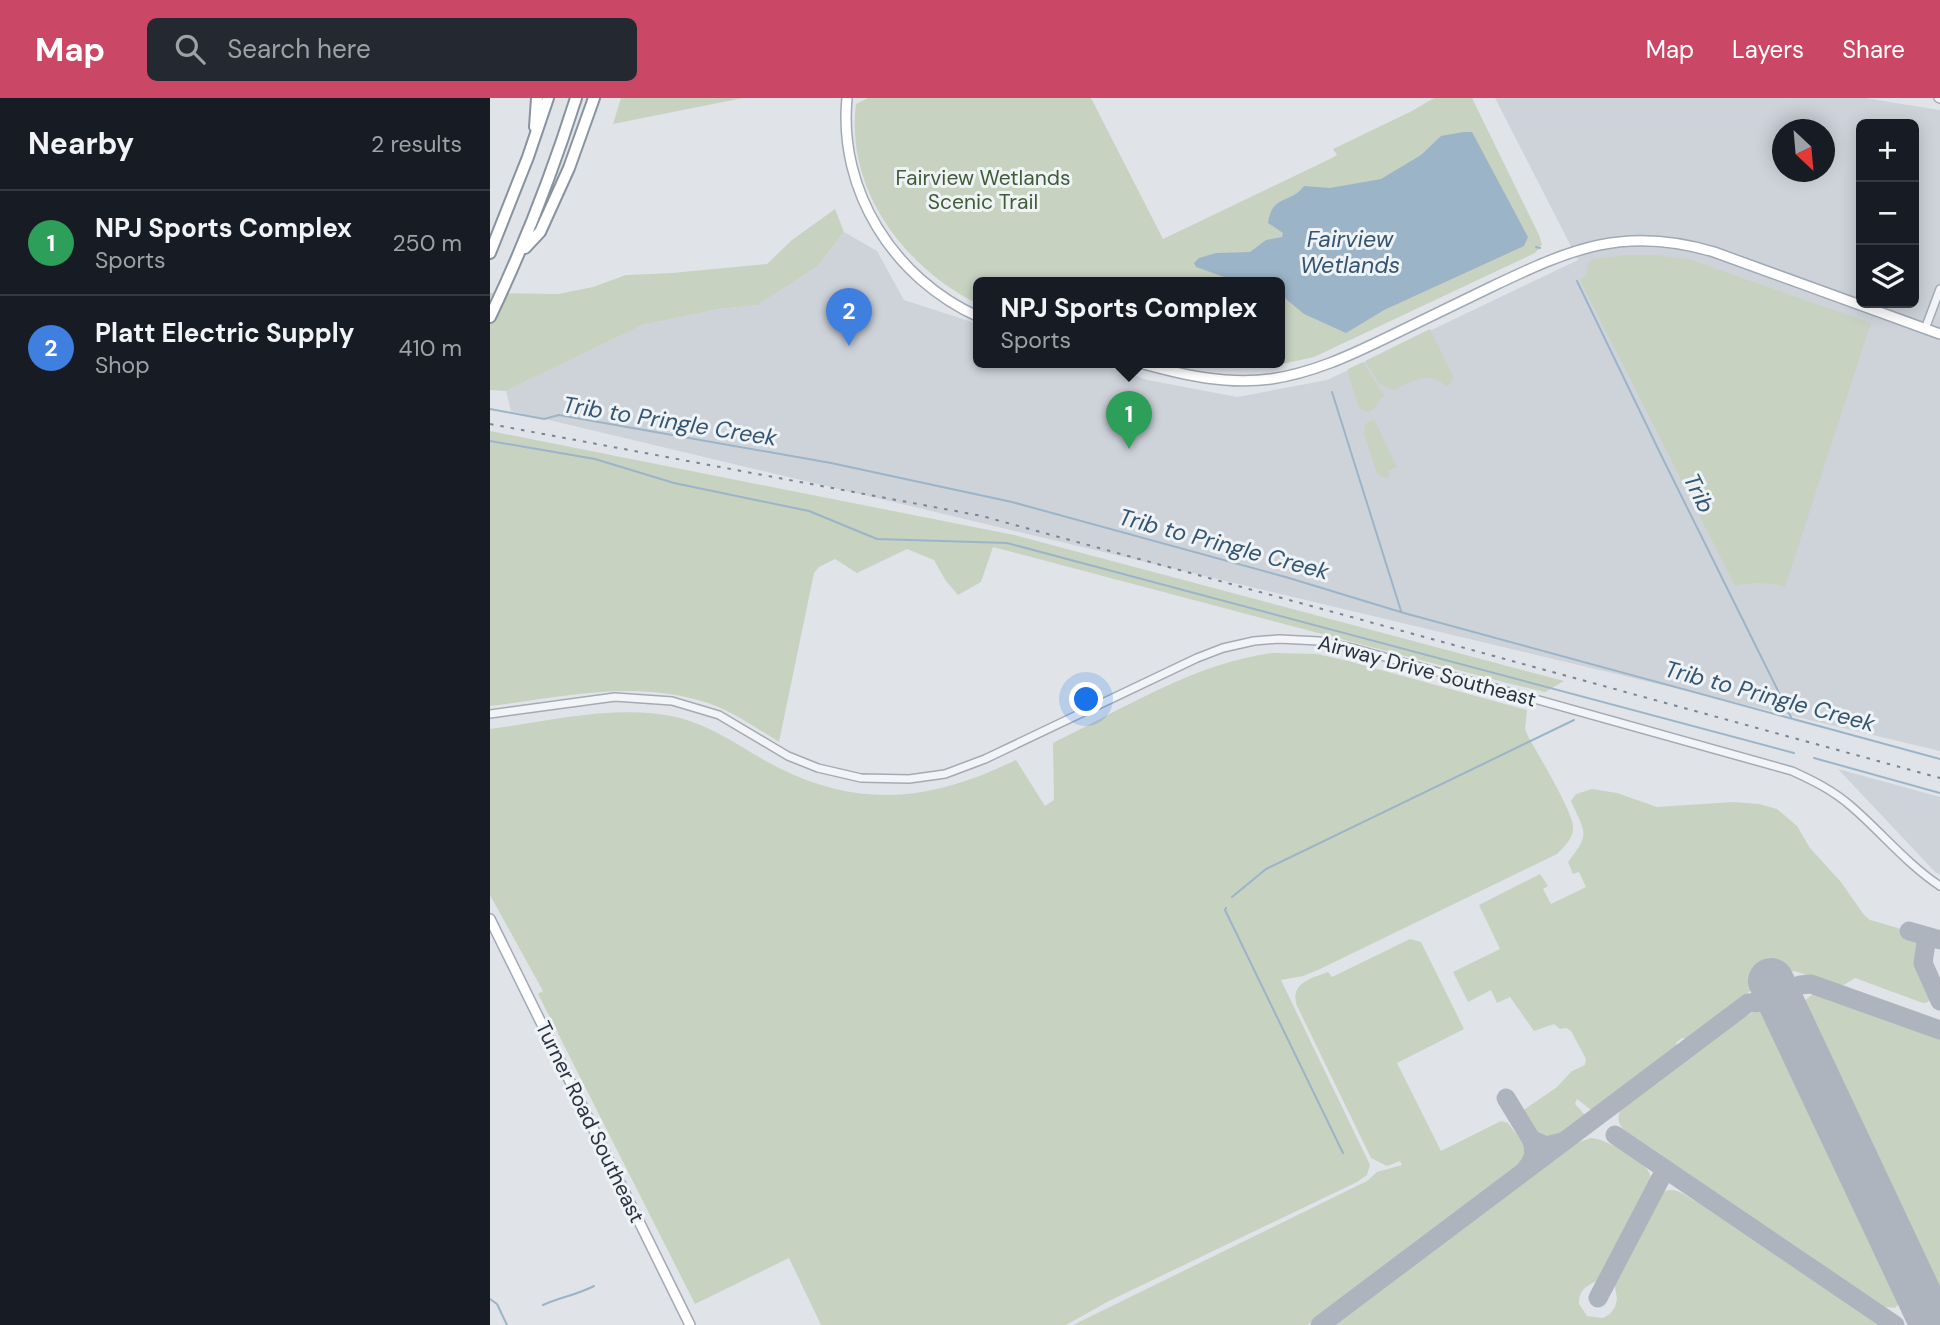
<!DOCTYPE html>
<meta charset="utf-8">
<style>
body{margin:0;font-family:"DM Sans",sans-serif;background:#242831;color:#f1f3f6}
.controls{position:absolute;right:21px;top:21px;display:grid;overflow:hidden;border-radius:10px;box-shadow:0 4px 18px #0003}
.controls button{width:63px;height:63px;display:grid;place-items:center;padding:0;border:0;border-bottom:2px solid #363941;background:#171b24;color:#f1f3f6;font:35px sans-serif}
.compass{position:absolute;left:1282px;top:21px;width:63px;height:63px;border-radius:50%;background:#171b24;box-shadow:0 4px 18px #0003;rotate:154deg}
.you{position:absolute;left:597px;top:602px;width:24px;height:24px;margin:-18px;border:5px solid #fff;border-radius:50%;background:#1a73e8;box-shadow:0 0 0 10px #1a73e833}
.badge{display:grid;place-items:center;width:46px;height:46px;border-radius:50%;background:#ca4865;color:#fff;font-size:23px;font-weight:700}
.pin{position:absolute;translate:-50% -58px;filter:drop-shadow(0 2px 4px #0008)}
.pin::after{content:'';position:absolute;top:37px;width:24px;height:21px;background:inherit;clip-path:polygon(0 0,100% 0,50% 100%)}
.popup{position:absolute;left:483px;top:179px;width:312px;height:91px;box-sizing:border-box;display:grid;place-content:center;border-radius:10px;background:#171b24;filter:drop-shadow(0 2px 5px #0005);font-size:23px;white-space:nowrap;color:#9ea1a6}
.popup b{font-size:26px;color:#f1f3f6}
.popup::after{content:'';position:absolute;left:50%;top:100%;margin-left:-14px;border:14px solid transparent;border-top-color:#171b24}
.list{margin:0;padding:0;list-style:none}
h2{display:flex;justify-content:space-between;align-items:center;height:91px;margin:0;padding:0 28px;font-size:30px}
h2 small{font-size:23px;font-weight:400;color:#9ea1a6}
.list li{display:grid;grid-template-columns:46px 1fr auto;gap:21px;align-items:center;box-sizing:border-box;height:105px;padding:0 28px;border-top:2px solid #363941}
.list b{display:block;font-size:26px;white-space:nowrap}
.list p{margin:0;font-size:23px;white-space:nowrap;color:#9ea1a6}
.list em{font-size:23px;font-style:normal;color:#9ea1a6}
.icon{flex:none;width:38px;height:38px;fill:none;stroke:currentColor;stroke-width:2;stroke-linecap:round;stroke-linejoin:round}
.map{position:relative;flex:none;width:1450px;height:1227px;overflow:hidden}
header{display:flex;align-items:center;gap:42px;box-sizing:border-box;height:98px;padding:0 35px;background:#ca4865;color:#fff}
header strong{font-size:33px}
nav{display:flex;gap:38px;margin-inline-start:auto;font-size:24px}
.search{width:490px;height:63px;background:#242831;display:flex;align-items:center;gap:18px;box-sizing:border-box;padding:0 24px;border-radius:10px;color:#9ea1a6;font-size:26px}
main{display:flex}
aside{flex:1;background:#171b24}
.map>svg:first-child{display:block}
</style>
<header>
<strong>Map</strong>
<div class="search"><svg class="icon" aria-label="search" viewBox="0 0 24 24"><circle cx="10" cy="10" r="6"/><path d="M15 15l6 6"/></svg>Search here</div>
<nav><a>Map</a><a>Layers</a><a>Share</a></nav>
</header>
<main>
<aside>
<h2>Nearby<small>2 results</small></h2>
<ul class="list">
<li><span class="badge" style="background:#2e9e5b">1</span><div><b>NPJ Sports Complex</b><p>Sports</p></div><em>250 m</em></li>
<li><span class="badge" style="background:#3f7fe0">2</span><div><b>Platt Electric Supply</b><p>Shop</p></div><em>410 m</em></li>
</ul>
</aside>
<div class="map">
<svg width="1450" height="1227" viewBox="0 0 1450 1227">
<rect width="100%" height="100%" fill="#e0e4e9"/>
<!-- built -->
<path fill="#ced3da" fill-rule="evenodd" d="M1005,0H1375L1450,12V653L21,313L16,293L153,227L229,211L268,207L328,168L354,134L387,153L414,202L488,226L489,265H607L658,282L747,299L837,282L1088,162ZM1371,26H1424V205H1371ZM1293,32H1335V74H1293Z
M1348,671L1450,699V776L1446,775Z"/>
<!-- green -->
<path fill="#c7d2c1" d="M131,0H253L123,26Z
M378,0H601L673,141L842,60L847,57L843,51L922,13L944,0H982L1049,137L1052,147L1045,155L824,259L774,270H730L695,265H790V185H489L488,206C415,170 355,92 366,6Z
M345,111L354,134L328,168L268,207L229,211L153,227L16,293L0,292V195L68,196L103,189L136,177L182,175L277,166L302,142Z
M1136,157H1166L1198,161L1381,225L1295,489C1277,484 1262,484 1245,488L1090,182C1097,178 1098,173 1097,166L1103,161Z
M940,231L964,280L957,289C940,272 923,283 904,292L889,286L875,263Z
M873,264L894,297L883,312L878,314L869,310L858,276V271Z
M884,321L907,369L898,373L900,378L896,380L887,376L874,335L875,326Z
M0,333L524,437L1074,583L1055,594L1021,586L503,449L491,484L468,497L456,483L444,462L417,451L367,475L345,461L329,469L324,475L289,644C266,630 244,614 218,605C145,581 74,599 0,608Z
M783,555L827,556L858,563L1037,612L1035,631L1038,638C1048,657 1081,710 1083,728C1084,740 1075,748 1067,756L830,871L813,878L791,882L880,1067L877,1077L867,1084L619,1203L576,1227H331L299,1160L205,1206L48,896L53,893L0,797V631C60,623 126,606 186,619C229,630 253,652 291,671C375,712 445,701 526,662L555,708L564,702L563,645C631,612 708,564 783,555Z
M1102,691L1127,695L1167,709L1243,704L1269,706L1287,711L1307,728L1320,750L1351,784L1374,817L1380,822L1408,830L1416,837L1430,843L1432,847L1429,866L1443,896L1438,904L1433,905L1365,880L1352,888L1304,873L1300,874L1260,893L1197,941L1192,940L1186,945L1187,949L1101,1012L1087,1001L1085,1006L1095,1017C1063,1041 1056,1054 1032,1013L1067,989L1082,973L1095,967L1096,961L1081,933L1076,930L1070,931L1064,926L1044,933L1020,899L1007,905L1001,892L978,904L963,874L1010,851L989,807L1050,776L1058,788L1053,791L1061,806L1096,789L1089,774L1083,776L1078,764C1101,735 1095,735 1081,703L1086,696Z
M920,841L931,844L974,931L907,965L951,1053L1011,1023L1018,1025L1036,1049L1034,1063L817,1227H583L877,1083L887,1074L912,1067L910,1063L897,1068L881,1060L807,908C799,885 822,880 838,874L842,879Z
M1323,896L1450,941V1205L1313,914L1314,903Z
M1269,912L1276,915L1281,921L1411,1196V1203L1405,1210L1395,1209L1134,1032C1127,1025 1127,1018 1132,1009L1253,919Z
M1101,1040C1114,1040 1153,1062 1159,1074C1161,1078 1161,1082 1161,1086L1114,1178C1101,1188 1089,1187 1089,1206L1097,1218L1113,1220L1120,1216L1125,1209L1127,1201L1124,1183L1167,1099C1181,1084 1193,1096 1208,1105L1389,1227H845L1084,1046Z"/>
<!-- water -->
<path fill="#9cb4c8" d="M974,34H982L1038,139L1034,148L894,212L856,235L814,216L790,196V185H751L706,169L704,165L709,160L726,155L760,154L776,142L792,139L793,135L778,125C782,96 801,106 814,88L840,90L891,81L931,57L951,38Z"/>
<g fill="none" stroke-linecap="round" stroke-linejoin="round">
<!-- stream -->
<path stroke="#9cb4c8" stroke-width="2" d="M1046,149L1050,150
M1087,183L1172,359L1301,619
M842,294L911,513
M0,311L54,321L69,317L341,365L522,404L799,480L914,515L1450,661
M0,343L105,361L184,385L319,413L387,441L517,445L1304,655
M1324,660L1450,695
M742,799L776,771L1084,622
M736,810L735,812L853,1055
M0,1201L7,1206L17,1227
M53,1207C70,1199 87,1197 104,1188"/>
<!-- taxiway -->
<path stroke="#adb4be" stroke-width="19" d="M1419,833L1450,842
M1443,840L1436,845L1433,865L1450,903
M1016,1000L1041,1041
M1125,1037L1405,1227
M1035,1072C1044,1062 1046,1053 1041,1041L1056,1048L1072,1044
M1108,1200L1175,1072
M830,1227L1258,905L1275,904L1295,913L1302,892L1310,887L1321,886L1450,932"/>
<!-- runway -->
<path stroke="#adb4be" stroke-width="46" d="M1281,883L1443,1227"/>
<defs>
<path id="minor" d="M1448,0L1450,1
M1435,231L1450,191
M0,616L125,599L182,603L229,617L298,658L328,670L371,680L419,681L455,676L495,661L707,560L733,550L764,543L789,541L829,543L866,551L1302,673C1324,683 1344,693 1362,709C1392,735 1417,766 1450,788"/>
<path id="major" d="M357,0C348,93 404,181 489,219
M650,265C693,277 736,287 781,281C822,275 859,258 896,240C931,223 966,206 1001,189C1081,151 1134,127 1224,154L1450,236
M0,821L200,1227"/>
<path id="highway" d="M45,29L47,0
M35,150L50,134L79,70L104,0
M0,155L38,59L58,0
M0,219C34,148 62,76 86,0"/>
</defs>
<!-- minor casing -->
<use href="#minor" stroke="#a5abb3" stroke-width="10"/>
<!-- major casing -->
<use href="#major" stroke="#a0a9b4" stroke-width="12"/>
<!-- highway casing -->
<use href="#highway" stroke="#88939f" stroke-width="14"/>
<!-- minor -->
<use href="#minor" stroke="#f3f4f7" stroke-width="7"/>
<!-- major -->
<use href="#major" stroke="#fff" stroke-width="9"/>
<!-- highway -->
<use href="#highway" stroke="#fff" stroke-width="10"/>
<!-- rail -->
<path stroke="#7a8592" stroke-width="2" stroke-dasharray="3.5 7" stroke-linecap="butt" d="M0,326L492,418L1450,680"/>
</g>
<g text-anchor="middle" stroke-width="6" stroke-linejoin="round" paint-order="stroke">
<!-- park labels -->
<g font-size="21" fill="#405b37" stroke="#eff3f6">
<text x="493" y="87">Fairview Wetlands<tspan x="493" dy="24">Scenic Trail</tspan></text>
</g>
<!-- street labels -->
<g font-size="21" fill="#293340" stroke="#eff3f6">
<text transform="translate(937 573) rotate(15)" y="7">Airway Drive Southeast</text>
<text transform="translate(100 1024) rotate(64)" y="7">Turner Road Southeast</text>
</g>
<!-- water labels -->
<g font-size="23" font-style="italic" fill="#345572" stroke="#eff3f6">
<text x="860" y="149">Fairview<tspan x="860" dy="26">Wetlands</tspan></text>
<text transform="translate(180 323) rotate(9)" y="8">Trib to Pringle Creek</text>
<text transform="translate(1209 395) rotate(64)" y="8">Trib</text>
<text transform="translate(734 446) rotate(15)" y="8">Trib to Pringle Creek</text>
<text transform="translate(1280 598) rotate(15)" y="8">Trib to Pringle Creek</text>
</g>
</g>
</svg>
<div class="controls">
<button>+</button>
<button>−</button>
<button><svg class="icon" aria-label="layers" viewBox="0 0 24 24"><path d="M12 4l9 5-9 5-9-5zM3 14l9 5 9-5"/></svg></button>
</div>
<svg class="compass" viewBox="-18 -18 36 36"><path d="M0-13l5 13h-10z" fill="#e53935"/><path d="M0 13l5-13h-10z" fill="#9ea1a6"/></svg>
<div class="you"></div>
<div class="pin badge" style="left:639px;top:351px;background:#2e9e5b">1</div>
<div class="popup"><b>NPJ Sports Complex</b>Sports</div>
<div class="pin badge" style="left:359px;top:248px;background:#3f7fe0">2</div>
</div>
</main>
